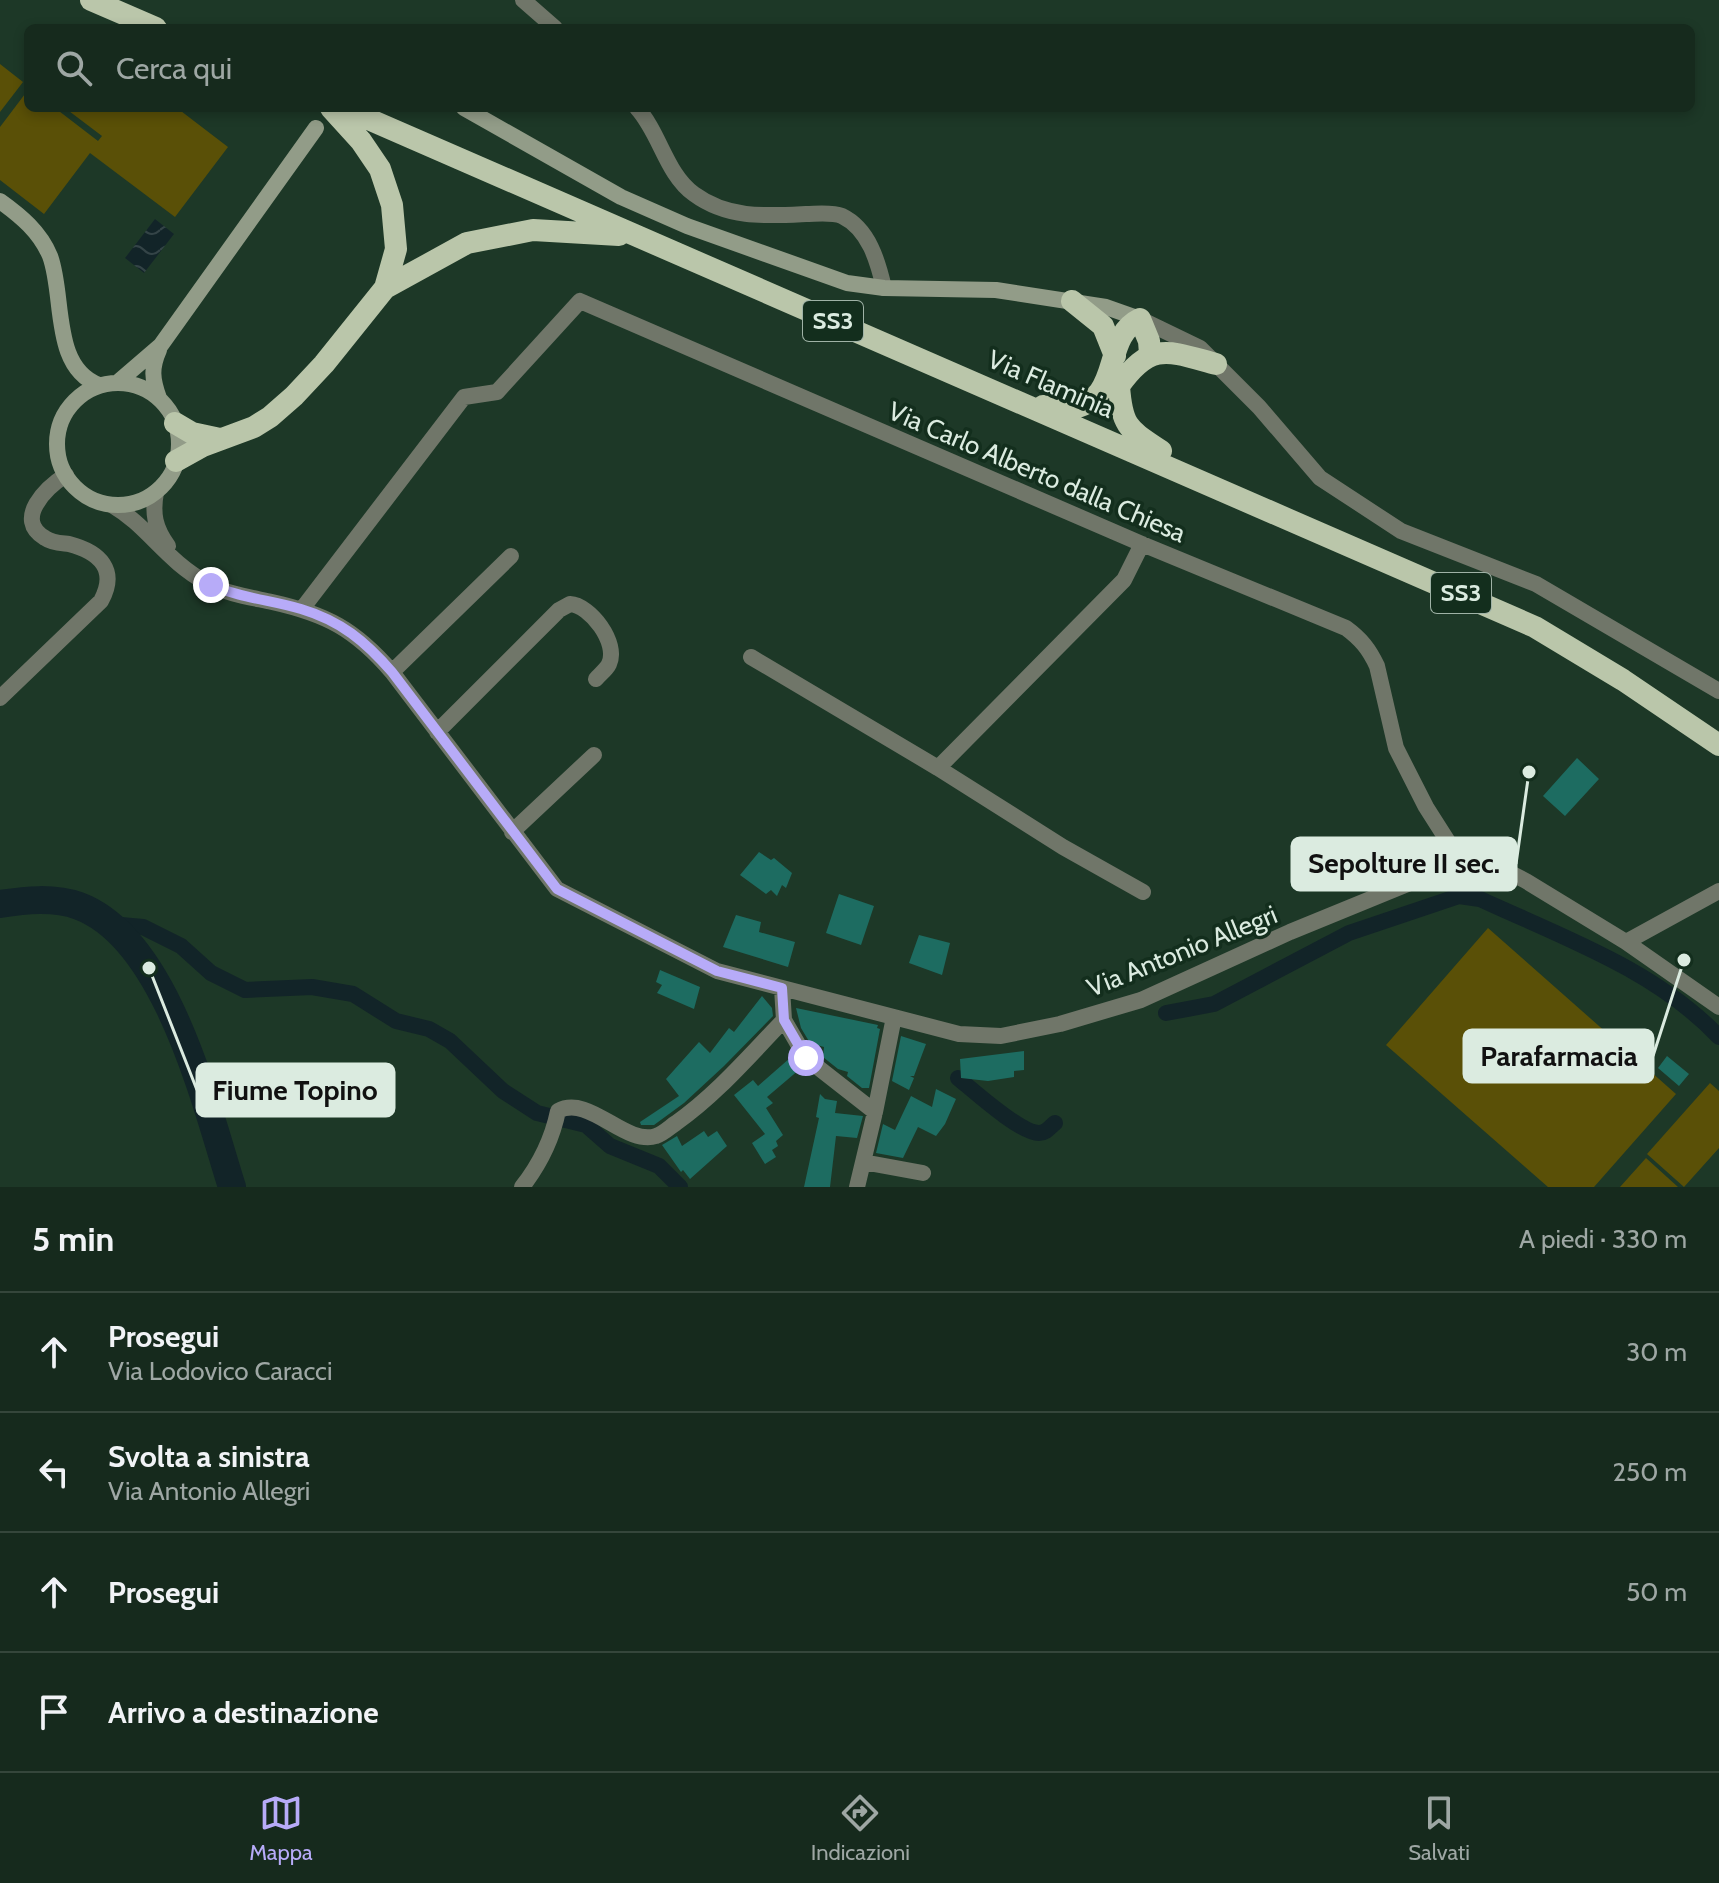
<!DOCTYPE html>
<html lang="it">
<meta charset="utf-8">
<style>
body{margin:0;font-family:Cabin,sans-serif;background:#1f3226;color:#f1f3f6}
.stop{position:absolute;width:24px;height:24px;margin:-18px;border:6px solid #b7abf8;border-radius:50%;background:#fff}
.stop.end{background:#b7abf8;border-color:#fff;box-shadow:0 2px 8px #0008}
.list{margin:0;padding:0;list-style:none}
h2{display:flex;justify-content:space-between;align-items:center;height:104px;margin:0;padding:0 32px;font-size:34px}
h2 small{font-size:26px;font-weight:400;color:#9ea7a4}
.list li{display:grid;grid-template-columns:52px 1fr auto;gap:24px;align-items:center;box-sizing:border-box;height:120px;padding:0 32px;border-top:2px solid #35463b}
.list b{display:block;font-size:30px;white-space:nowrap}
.list p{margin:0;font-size:26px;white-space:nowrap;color:#9ea7a4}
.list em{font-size:26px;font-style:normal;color:#9ea7a4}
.icon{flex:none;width:44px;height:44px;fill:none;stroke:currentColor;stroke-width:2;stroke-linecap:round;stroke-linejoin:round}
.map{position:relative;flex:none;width:1719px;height:1187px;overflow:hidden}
.search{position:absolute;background:#162a1d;box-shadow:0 4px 12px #0003;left:24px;right:24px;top:24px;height:88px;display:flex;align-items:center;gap:20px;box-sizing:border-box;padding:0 28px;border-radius:12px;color:#9ea7a4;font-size:30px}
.sheet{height:584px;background:#162a1d}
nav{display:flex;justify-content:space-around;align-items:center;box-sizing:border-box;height:112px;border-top:2px solid #35463b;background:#162a1d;font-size:22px;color:#9ea7a4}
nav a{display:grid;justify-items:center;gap:4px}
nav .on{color:#b7abf8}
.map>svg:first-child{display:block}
</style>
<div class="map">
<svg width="1719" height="1187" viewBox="0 0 1719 1187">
<defs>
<pattern id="water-waves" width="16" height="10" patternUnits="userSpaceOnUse" patternTransform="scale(2)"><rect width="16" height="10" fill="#122428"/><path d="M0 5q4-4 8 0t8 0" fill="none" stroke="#344447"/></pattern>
</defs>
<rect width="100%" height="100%" fill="#1d3827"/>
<!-- grass -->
<path fill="#5a5007" d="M0,64L23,82L0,112Z
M28,90V108H55L98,141L102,136L65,108H177L228,147L175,217L90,153L44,214L0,180V127Z
M1488,928L1676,1094L1594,1187H1548L1386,1045Z
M1710,1083L1719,1091V1148L1684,1187L1647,1154Z
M1646,1158L1678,1187H1620Z"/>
<!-- water -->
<path fill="url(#water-waves)" d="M155,219L174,234L144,273L125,258Z"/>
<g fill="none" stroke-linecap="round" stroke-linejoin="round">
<!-- canal -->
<path stroke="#122428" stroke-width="16" d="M110,924L143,927L181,946L211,973L245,990L312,987L353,994L396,1021L429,1029L450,1041L503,1091L537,1113L586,1125L610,1146L659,1166L680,1187
M1166,1013L1214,1004L1349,933L1459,896L1480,899C1562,937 1656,970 1719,1037
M958,1078C974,1091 1020,1133 1039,1133C1046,1133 1050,1127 1055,1123"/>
<!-- river -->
<path stroke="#122428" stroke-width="28" d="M0,904C25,900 54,897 79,906C167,939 206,1105 232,1187"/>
</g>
<!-- building -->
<path fill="#1d6c61" d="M1577,758L1599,779L1565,816L1543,796Z
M759,852L771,860L774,858L792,873L786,888L782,885L777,896L771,890L766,894L740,875Z
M839,894L874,906L861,945L826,933Z
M736,915L761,922L759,932L795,942L788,967L723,947Z
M919,935L950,943L942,975L909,963Z
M660,970L700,987L694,1009L657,993L662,985L656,982Z
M762,996L772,1008L773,1016L724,1066L684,1103L654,1125H641L640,1122L679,1096L666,1079L699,1042L710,1053L729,1028L734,1032Z
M796,1008L878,1025L877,1028L880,1029L869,1088H862L847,1076L848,1072L838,1069L823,1057L824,1047L810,1043L801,1028Z
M901,1036L926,1044L914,1076H910L914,1078L909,1090L892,1081Z
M1024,1051V1070L1014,1071V1077L988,1081L961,1078L960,1059Z
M1667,1056L1689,1074L1679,1086L1658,1068Z
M790,1058L800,1069L767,1097L773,1103L766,1108L783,1135L776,1141L778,1146L772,1150L776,1157L765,1164L752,1143L765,1134L734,1095L753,1080L758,1086Z
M936,1089L956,1099L945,1124L936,1136L918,1127L903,1158L876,1153L883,1124L895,1130L911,1096L932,1107Z
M820,1094L825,1099L837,1101L835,1113L863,1116L857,1138L836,1136L830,1187H804L819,1118L816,1117Z
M704,1131L708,1137L717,1131L727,1146L690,1179L683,1170L681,1172L662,1145L677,1136L682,1146Z"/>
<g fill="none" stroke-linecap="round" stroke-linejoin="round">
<!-- minor -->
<path stroke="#707669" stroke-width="16" d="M1140,319L1200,348L1259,407L1320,478L1401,531L1536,584L1719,691
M156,492C152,514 155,528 168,546
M112,505C148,526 166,561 207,583C227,594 249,597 272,602C326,614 355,629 392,672L557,889L717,971L959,1034L1001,1036L1060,1024L1141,1000L1290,932L1461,862L1491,863L1526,881L1626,942L1719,1007
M302,609L464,397L497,392L580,301L1142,544L1346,628C1361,639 1369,649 1377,666L1396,748L1426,807L1461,862
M751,657L938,768L1063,847L1143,892
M392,672L511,556
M0,698L101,601C118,570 100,552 69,544C61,543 52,543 45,538C13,519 47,487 66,475
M437,732L559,610L570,604C590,605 619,643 609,664C607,669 599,675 596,679
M938,768L1124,580L1142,544
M512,832L594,755
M1626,942L1719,891
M784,1020L806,1058L875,1112
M863,1162L923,1173
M522,1187C540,1164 552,1140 558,1111C589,1094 625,1146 656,1136C663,1134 670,1127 676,1123C717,1094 749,1056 784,1020L782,988
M857,1187L875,1112L894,1017"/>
<!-- tertiary -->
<path stroke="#707669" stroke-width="16" d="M523,0L555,28
M637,108C660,133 666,174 694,194C728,219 766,216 806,214C816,214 832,212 842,216C869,229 878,262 884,288"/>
<!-- secondary -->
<path stroke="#929c88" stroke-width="16" d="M464,108L621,197L687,226L847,283L884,288L996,290L1106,307L1140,319
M0,201C21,216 40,232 50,256C65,296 51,367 99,385
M118,382L161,345L316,128
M57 444a61 61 0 1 1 122 0a61 61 0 1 1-122 0Z
M159,398C152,379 151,368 159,350"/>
<!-- trunk -->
<path stroke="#bac6aa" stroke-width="22" d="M91,0L156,28
M331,108L361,141L380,169L392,205L396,249L385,288
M343,108L1535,627L1623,680L1719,745
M1072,301L1103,326L1115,356
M1043,406C1050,407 1061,410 1068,409C1125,401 1100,338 1140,319L1149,341L1150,354
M175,423L192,433L220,439
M1161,451C1128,429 1122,427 1119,386C1151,341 1168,351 1216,364
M176,461L203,446L254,427L270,417L294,396L324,364L385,288L467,243L533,230L619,235"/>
</g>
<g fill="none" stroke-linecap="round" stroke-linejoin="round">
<!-- route -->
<path stroke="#b7abf8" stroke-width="10" d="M211,585C240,598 271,600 301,609C341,621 365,641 392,672L557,889L717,971L782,988L784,1020L806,1058"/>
</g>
<g text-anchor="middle" stroke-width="7" stroke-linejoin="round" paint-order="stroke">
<!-- shield labels -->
<g fill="#132e1d" stroke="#9fb2a6" stroke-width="2">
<rect x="803" y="301" width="60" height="40" rx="6"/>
<rect x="1431" y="573" width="60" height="40" rx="6"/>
</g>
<g font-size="24" font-weight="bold" fill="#dbebe0">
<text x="833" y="329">SS3</text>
<text x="1461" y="601">SS3</text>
</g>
<!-- street labels -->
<g font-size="26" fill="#dbebe0" stroke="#132e1d">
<text transform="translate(1051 384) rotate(23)" y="9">Via Flaminia</text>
<text transform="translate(1037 472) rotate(23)" y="9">Via Carlo Alberto dalla Chiesa</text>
<text transform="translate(1182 951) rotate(-22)" y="9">Via Antonio Allegri</text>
</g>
</g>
<!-- callouts -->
<path fill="none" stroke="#dbebe0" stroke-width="3" d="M1529 772L1516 864M1684 960L1653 1056M149 968L197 1090"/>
<g fill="#dbebe0" stroke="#132e1d" stroke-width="3">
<circle cx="1529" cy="772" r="8"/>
<circle cx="1684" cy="960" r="8"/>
<circle cx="149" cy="968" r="8"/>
</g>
<g fill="#dbebe0" stroke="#dbebe0" stroke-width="3">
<rect x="1292" y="838" width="224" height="52" rx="8"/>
<rect x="1464" y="1030" width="189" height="52" rx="8"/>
<rect x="197" y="1064" width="197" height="52" rx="8"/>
</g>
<g font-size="28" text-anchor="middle" font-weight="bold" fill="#111">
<text x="1404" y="873">Sepolture II sec.</text>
<text x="1559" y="1066">Parafarmacia</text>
<text x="295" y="1100">Fiume Topino</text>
</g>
</svg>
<div class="stop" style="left:806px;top:1058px"></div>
<div class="stop end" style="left:211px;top:585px"></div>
<div class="search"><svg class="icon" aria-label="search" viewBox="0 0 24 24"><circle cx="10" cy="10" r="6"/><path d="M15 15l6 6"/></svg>Cerca qui</div>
</div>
<section class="sheet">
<h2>5 min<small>A piedi · 330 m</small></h2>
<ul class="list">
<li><svg class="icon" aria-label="ahead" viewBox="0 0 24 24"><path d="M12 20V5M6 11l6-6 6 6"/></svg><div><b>Prosegui</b><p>Via Lodovico Caracci</p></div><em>30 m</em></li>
<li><svg class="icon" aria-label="left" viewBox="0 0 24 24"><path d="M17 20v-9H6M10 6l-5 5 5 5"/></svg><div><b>Svolta a sinistra</b><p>Via Antonio Allegri</p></div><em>250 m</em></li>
<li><svg class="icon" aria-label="ahead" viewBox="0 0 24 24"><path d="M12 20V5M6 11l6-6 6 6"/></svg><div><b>Prosegui</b></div><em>50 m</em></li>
<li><svg class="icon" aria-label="arrive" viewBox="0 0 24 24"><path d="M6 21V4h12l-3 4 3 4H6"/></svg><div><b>Arrivo a destinazione</b></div></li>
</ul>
</section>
<nav>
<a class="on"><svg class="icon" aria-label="map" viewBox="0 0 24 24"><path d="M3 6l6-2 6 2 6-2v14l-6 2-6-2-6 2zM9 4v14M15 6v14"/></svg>Mappa</a>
<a><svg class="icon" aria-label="directions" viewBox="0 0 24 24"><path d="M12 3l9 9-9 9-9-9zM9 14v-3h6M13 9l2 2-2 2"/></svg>Indicazioni</a>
<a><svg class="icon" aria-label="saved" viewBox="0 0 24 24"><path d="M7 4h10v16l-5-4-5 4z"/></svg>Salvati</a>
</nav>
